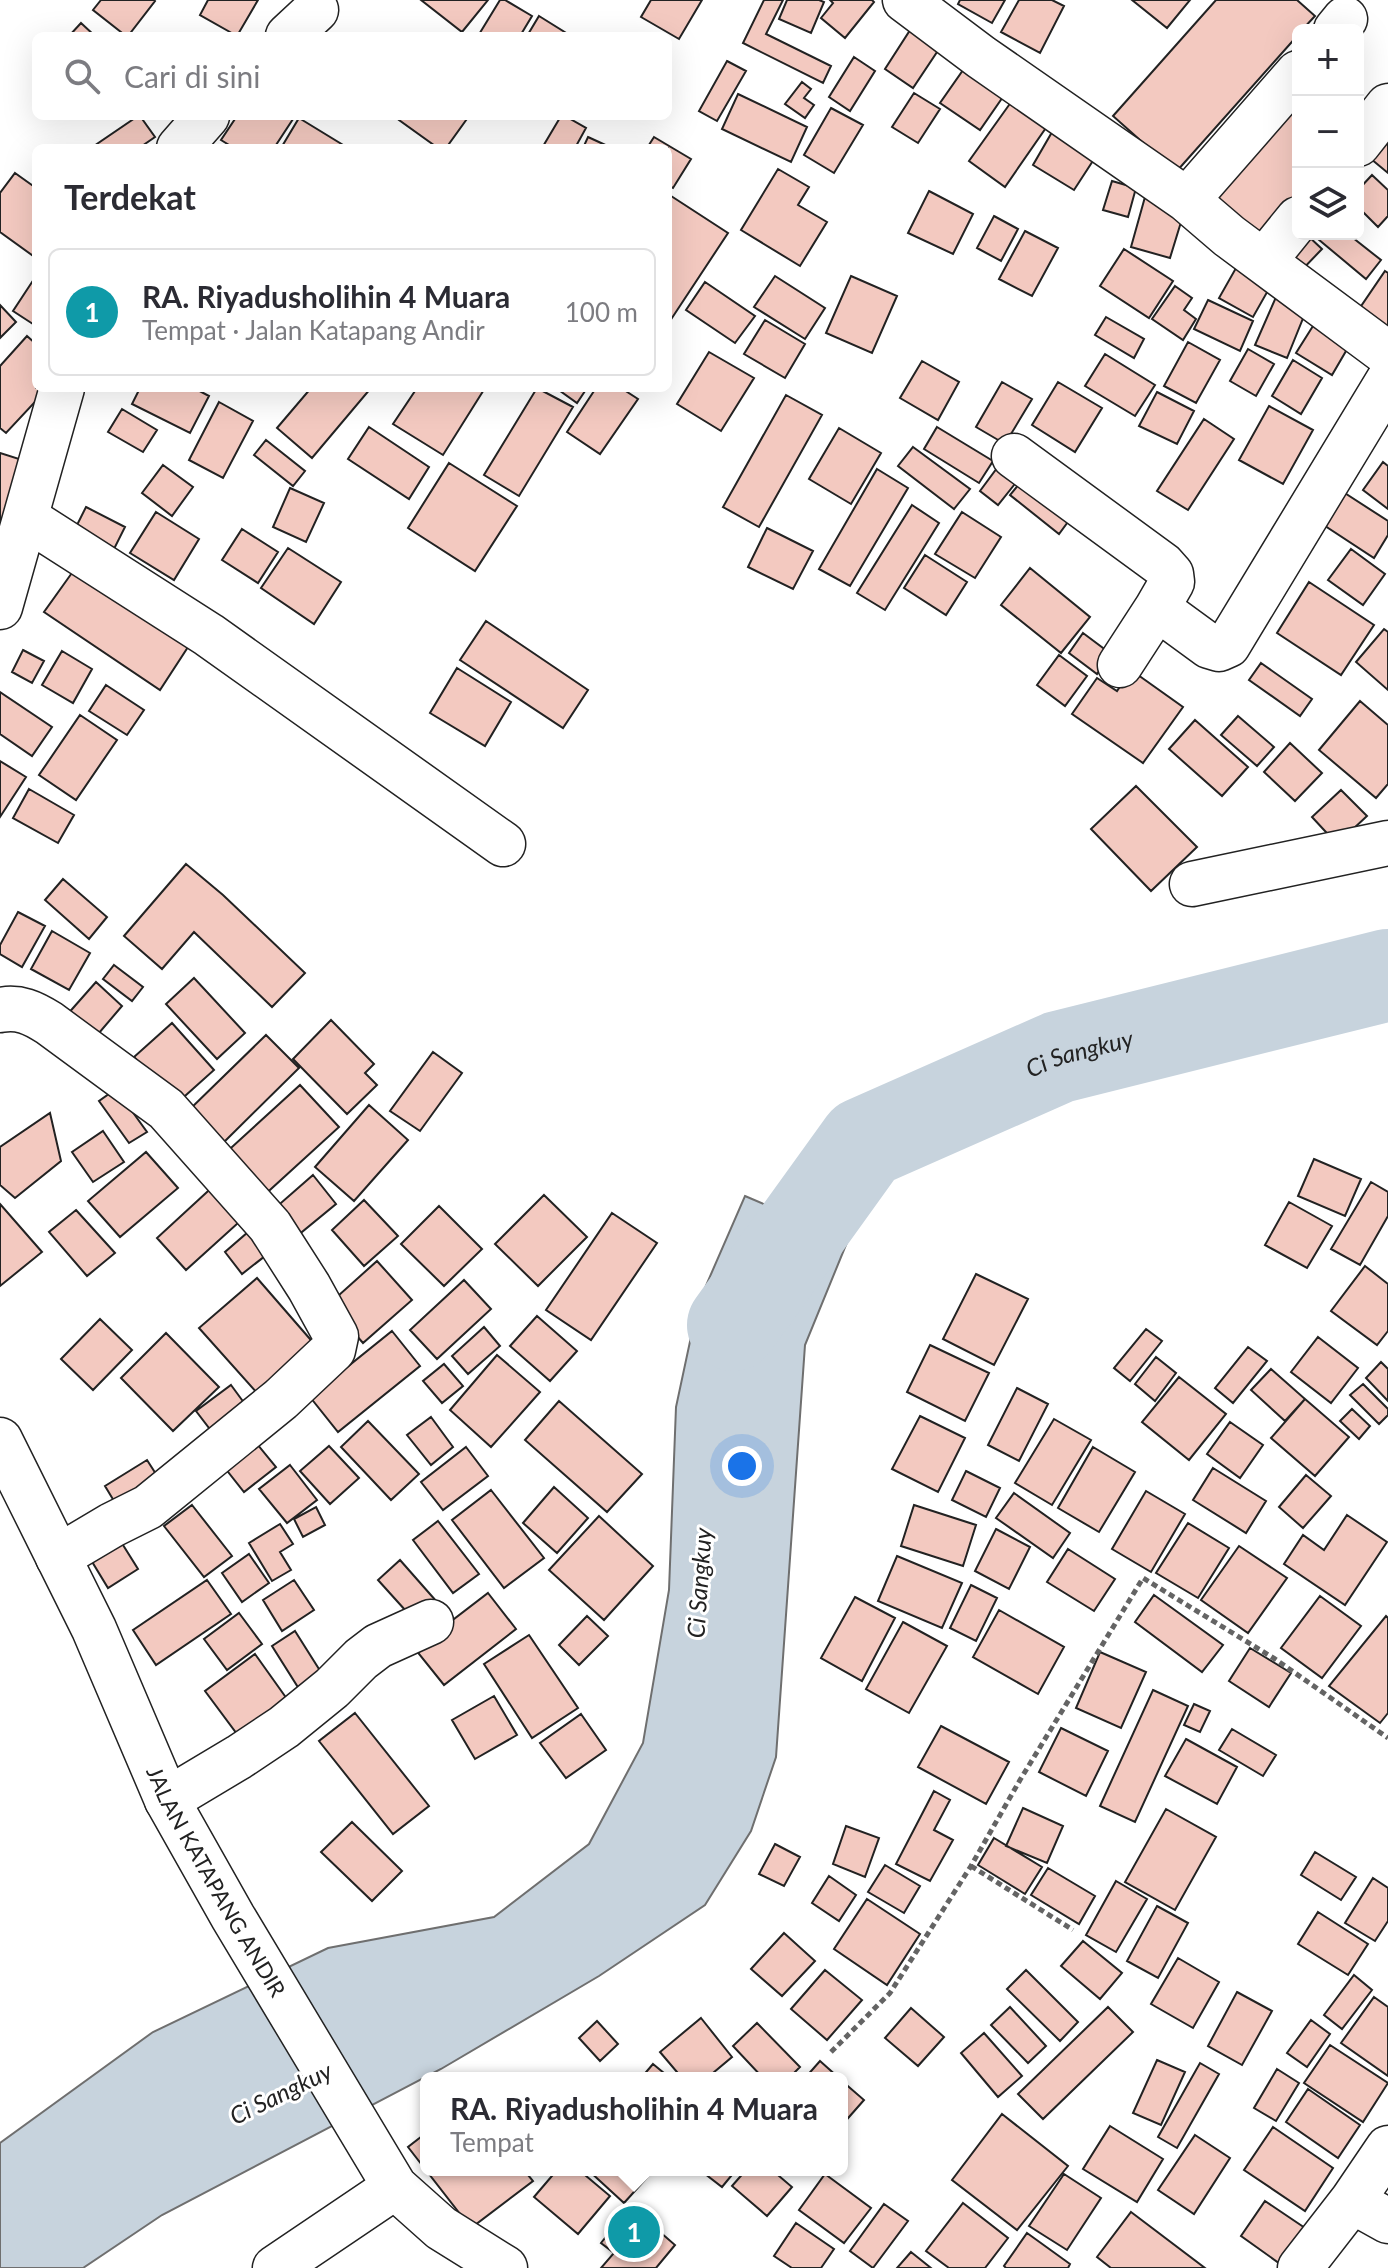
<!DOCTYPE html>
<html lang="id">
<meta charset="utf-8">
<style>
body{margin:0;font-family:Lato,sans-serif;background:#f2f2f3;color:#2b2b33}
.controls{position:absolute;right:24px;top:24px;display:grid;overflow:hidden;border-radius:12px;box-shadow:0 8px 32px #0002}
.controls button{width:72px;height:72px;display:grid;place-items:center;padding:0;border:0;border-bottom:2px solid #e1e1e2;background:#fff;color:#2b2b33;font:40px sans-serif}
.you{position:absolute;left:742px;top:1466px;width:28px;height:28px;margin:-20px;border:6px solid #fff;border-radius:50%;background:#1a73e8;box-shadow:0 0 0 12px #1a73e833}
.badge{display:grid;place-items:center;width:52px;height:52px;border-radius:50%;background:#ea580c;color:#fff;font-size:26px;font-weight:700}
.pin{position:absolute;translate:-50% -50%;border:4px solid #fff;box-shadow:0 2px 8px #0006}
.popup{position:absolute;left:420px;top:2072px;width:428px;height:104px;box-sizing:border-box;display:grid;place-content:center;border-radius:12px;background:#fff;filter:drop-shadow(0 2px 6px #0005);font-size:26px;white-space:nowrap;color:#7c7c81}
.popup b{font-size:30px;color:#2b2b33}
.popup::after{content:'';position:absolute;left:50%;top:100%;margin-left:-16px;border:16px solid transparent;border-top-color:#fff}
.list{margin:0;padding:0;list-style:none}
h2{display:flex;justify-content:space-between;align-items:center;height:104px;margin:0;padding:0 32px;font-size:34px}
h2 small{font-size:26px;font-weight:400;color:#7c7c81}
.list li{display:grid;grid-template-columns:52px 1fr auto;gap:24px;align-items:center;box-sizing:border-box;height:128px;margin:0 16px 16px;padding:0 16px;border:2px solid #e1e1e2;border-radius:12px}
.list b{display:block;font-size:30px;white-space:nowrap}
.list p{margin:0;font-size:26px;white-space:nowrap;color:#7c7c81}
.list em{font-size:26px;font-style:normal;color:#7c7c81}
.icon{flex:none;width:44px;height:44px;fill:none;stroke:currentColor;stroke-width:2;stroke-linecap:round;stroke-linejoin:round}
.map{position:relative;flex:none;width:1388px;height:2268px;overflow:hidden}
.search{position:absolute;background:#fff;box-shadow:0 8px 32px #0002;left:32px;top:32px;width:640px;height:88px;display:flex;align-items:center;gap:20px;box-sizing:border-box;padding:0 28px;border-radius:12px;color:#7c7c81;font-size:30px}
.panel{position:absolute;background:#fff;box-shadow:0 8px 32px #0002;left:32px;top:144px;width:640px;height:248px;border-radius:12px}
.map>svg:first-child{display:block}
</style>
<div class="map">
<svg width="1388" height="2268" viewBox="0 0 1388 2268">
<rect width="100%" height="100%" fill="#fff"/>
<!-- water -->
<path fill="#c7d3dd" stroke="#6f6f6f" stroke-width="2" d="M745,1196L848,1240L805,1345L776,1757L751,1831L705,1905L599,1976L441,2069L162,2215L83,2268H0V2143L153,2032L328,1948L494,1917L589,1844L643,1743L669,1590L676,1407L698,1304Z"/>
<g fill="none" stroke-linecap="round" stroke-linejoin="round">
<!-- river -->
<path stroke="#c7d3dd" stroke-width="92" id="s1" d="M733,1325L864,1143L1059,1057L1388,975"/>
</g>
<!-- building -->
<path fill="#f3c9c0" stroke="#222" stroke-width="2" d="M101,0H154L155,1L128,36H126L93,10Z
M208,0H258L237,36L200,15Z
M421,0H488L462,32Z
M500,0H505L532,16L520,36H478Z
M651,0H702L679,39L641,17Z
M764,0H783L766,34L831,66L823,83L743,43Z
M787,0H819L824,2L811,33L779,19Z
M830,0H872L874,2L845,38L821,18L833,3Z
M960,0H1005L992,23L958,4Z
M1019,0H1052L1064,6L1040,53L1001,32Z
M1132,0H1190L1167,28Z
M1216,0H1297L1315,16L1302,30H1298V35L1176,172L1113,116Z
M539,16L571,36H527Z
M81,23L95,36H69Z
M914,24L943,43L913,88L885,69Z
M854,57L875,71L850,111L829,97Z
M727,61L746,71L717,121L699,111Z
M968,63L1007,91L980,130L940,103Z
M802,82L811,89L804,98L814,105L805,118L785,104Z
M1298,88V201L1262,240L1205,188Z
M914,93L940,109L918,143L892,127Z
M738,94L807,127L791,162L722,129Z
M1014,98L1050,122L1005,187L969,161Z
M831,108L863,125L834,173L804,155Z
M138,116H140L155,137L139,148H91Z
M237,116H295L274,148H234L221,140Z
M402,116H469L446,148H438L399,120Z
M561,116H565L586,128L575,148H542Z
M299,118L348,148H281Z
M1055,127L1098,153L1074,190L1033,165Z
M1388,134V173L1365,154Z
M588,137L612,148H583Z
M654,137L691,159L673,188L668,185V148H647Z
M778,169L809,187L798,205L827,222L800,266L741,230Z
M15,173L36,188V258L0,232V193Z
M1372,175L1388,190V216L1378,227L1358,207V190Z
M1112,181L1136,188L1128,217L1103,210Z
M929,191L973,214L953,254L908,233Z
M668,194L728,233L668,324Z
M1145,197L1185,209L1170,258L1131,247Z
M994,216L1018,229L1001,261L977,248Z
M1025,231L1058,248L1032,296L999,279Z
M1306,234L1322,249L1296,276L1274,256Z
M1312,234H1348L1381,260L1366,279Z
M1124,249L1173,281L1149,318L1100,286Z
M1236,268L1270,287L1253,317L1219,298Z
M1385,271L1388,273V328L1353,318Z
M36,276V326L13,311Z
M775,276L825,308L805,339L754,307Z
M851,276L897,296L872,353L826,333Z
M705,282L755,316L735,343L686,310Z
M1175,286L1192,298L1184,310L1196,319L1183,340L1152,319Z
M1280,288L1310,301L1287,358L1255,345Z
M1208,300L1253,321L1240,351L1194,329Z
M0,305L16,322L0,338Z
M1106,317L1144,339L1134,358L1095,335Z
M1318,318L1353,339L1332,375L1296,353Z
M765,320L805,344L785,378L744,354Z
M27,336L36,344V388H48L6,433L0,428V366Z
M1188,342L1220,360L1196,403L1164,386Z
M1248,349L1274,364L1256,396L1230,381Z
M709,352L754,378L721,431L677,404Z
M1105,354L1155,385L1135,416L1085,386Z
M1293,360L1322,378L1301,414L1272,396Z
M922,361L959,382L938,420L900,398Z
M1002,382L1032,399L1005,444L976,427Z
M1058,382L1102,408L1075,452L1032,425Z
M140,388H194L209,396L190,433L132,404Z
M311,388H371L312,458L277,428Z
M417,388H485L443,455L393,424Z
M537,388L573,407L519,496L484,475Z
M556,388H587L577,403Z
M596,388H621L638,399L600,454L567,432Z
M1157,392L1194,411L1177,444L1139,426Z
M786,395L822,415L759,527L723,507Z
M219,402L253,421L223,478L189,460Z
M1269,406L1313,430L1283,484L1239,460Z
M122,409L157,430L143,452L108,432Z
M1204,419L1234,439L1188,510L1157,491Z
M369,427L429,467L409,499L348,459Z
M937,427L993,461L979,483L924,449Z
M839,428L881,453L851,504L809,479Z
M266,440L305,471L293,486L254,455Z
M913,447L970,489L954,509L898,466Z
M0,453L35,464L0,542Z
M1003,460L1022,475L998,505L980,491Z
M1383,462L1388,466V509L1363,490Z
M449,463L517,506L475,571L408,528Z
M163,465L193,487L172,516L142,493Z
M877,469L908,488L850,586L819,569Z
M1025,477L1073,515L1059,534L1010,495Z
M290,488L324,503L306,542L273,527Z
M1337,488L1388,521V535L1374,558L1316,520Z
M912,505L939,523L885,610L857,593Z
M86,507L125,527L108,561L69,541Z
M156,512L199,539L174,580L130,553Z
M962,512L1001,537L975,578L935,554Z
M767,528L813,551L793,589L748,567Z
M242,529L278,552L258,583L222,560Z
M288,548L341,582L314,624L261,588Z
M1351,549L1385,574L1363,605L1328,580Z
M925,555L967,582L946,615L904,588Z
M1030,568L1090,617L1061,653L1001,605Z
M74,570L188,647L160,690L44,612Z
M1309,582L1374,625L1341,675L1277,633Z
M486,621L588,690L563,728L460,660Z
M1384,629L1388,632V690L1356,662Z
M1083,633L1111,654L1097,674L1069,653Z
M23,650L44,661L32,683L12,672Z
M62,651L92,669L73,703L42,685Z
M1059,655L1087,676L1065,706L1037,685Z
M1261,663L1312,699L1300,716L1249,680Z
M457,668L511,702L485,746L430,713Z
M1131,670L1183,707L1143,763L1072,714L1097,678L1117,691Z
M106,685L144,710L127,735L89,711Z
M0,692L52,727L32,756L0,734Z
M1360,701L1388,725V784L1376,798L1319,750Z
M80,715L117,740L76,800L39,775Z
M1238,716L1274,747L1257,766L1221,735Z
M1195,720L1248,767L1222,796L1169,749Z
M1290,743L1322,773L1295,801L1264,772Z
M0,761L26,777L0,817Z
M1136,786L1197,847L1151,891L1091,829Z
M29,789L74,815L58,843L13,818Z
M1341,790L1367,816L1337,844L1312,817Z
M186,864L223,895L305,973L272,1007L194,932L162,969L124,936Z
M63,879L107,917L89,939L45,900Z
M18,912L45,926L22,967L0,954V945Z
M52,931L90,953L69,990L31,969Z
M114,965L143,987L132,1001L103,979Z
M194,978L245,1033L217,1059L166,1004Z
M96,982L122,1006L93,1040L66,1016Z
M331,1020L374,1064L365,1073L377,1085L347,1114L293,1059Z
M172,1023L214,1070L176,1104L134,1057Z
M266,1035L299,1068L221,1145L187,1112Z
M433,1052L462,1073L420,1131L390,1111Z
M300,1085L339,1127L260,1199L221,1157Z
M116,1089L147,1132L129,1143L99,1101Z
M369,1105L408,1140L354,1201L315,1167Z
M50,1113L61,1161L15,1198L0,1185V1147Z
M103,1131L124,1162L93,1182L72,1152Z
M146,1152L178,1188L120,1237L88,1201Z
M1314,1159L1361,1179L1345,1216L1298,1196Z
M313,1175L336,1204L297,1236L274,1209Z
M219,1181L248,1214L186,1270L157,1238Z
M1371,1182L1388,1192V1216L1360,1265L1331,1249Z
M544,1195L587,1237L538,1286L495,1244Z
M364,1200L398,1236L364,1266L332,1230Z
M1289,1202L1332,1226L1307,1268L1265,1245Z
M0,1204L42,1252L0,1286Z
M439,1206L482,1249L444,1286L401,1244Z
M76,1210L115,1253L87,1276L49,1232Z
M612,1213L657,1243L591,1340L546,1310Z
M255,1226L274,1249L242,1274L225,1252Z
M377,1261L412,1300L363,1343L329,1304Z
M1365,1266L1388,1284V1331L1377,1345L1331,1311Z
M976,1274L1028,1299L994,1365L943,1339Z
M257,1278L323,1354L266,1403L199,1328Z
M464,1280L491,1309L437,1359L410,1330Z
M537,1316L577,1351L550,1381L510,1346Z
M100,1319L132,1350L93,1390L61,1359Z
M484,1327L500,1346L468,1374L452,1356Z
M1146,1329L1162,1341L1130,1381L1114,1368Z
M392,1331L420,1366L338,1432L310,1397Z
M166,1333L219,1387L173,1431L121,1378Z
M1318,1337L1358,1368L1331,1403L1291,1372Z
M930,1345L989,1373L965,1421L907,1392Z
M1248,1347L1267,1361L1233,1403L1215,1388Z
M497,1355L540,1392L491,1447L450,1410Z
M1156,1357L1176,1373L1155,1401L1135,1384Z
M1381,1362L1388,1369V1401L1366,1378Z
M444,1364L463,1386L442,1403L423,1381Z
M1271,1369L1305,1399L1285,1421L1251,1390Z
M1179,1377L1226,1414L1189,1460L1142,1422Z
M1363,1384L1388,1409V1415L1379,1424L1350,1395Z
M231,1385L253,1415L219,1441L196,1411Z
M1017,1388L1048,1404L1019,1461L988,1445Z
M1305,1399L1349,1437L1315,1476L1271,1438Z
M559,1401L642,1474L607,1512L525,1440Z
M1352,1409L1370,1426L1359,1439L1340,1421Z
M920,1416L965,1438L938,1492L892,1469Z
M431,1417L453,1447L431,1465L407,1435Z
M1054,1419L1091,1440L1052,1505L1015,1483Z
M368,1421L419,1474L391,1500L341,1447Z
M1230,1422L1263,1445L1240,1478L1207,1454Z
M253,1439L276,1467L244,1492L221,1463Z
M329,1446L359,1478L330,1504L300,1471Z
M466,1447L488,1476L443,1510L421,1482Z
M1093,1447L1135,1472L1099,1532L1058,1508Z
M147,1460L163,1485L120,1511L105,1486Z
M290,1465L317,1500L287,1523L259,1489Z
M1213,1468L1266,1501L1246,1533L1193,1500Z
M966,1471L1000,1488L986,1517L952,1500Z
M1306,1475L1331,1496L1303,1528L1279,1507Z
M554,1487L588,1518L557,1553L523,1523Z
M491,1490L544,1558L504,1588L452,1520Z
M1146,1491L1185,1514L1151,1572L1112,1549Z
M1014,1493L1070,1533L1053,1558L996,1518Z
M192,1505L232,1556L204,1577L164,1526Z
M914,1505L976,1525L963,1566L901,1546Z
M316,1507L325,1525L303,1537L294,1519Z
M1347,1515L1387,1542L1345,1605L1284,1564L1303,1535L1324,1550Z
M599,1516L653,1566L604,1620L549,1570Z
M438,1521L479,1574L453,1593L413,1540Z
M1188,1523L1229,1548L1198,1598L1156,1573Z
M280,1524L293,1544L280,1552L291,1570L272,1581L249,1543Z
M996,1529L1030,1547L1009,1589L975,1571Z
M118,1537L138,1569L108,1588L88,1555Z
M1239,1546L1287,1578L1248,1633L1201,1600Z
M1068,1549L1115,1579L1094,1611L1047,1582Z
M249,1554L269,1583L242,1602L222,1573Z
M897,1556L962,1583L942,1628L878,1601Z
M400,1560L437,1602L415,1621L378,1580Z
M207,1580L231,1614L156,1665L133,1630Z
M294,1580L314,1610L282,1631L263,1600Z
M971,1585L997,1598L976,1641L950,1628Z
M488,1593L516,1629L444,1685L415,1649Z
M1154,1595L1223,1645L1202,1672L1135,1622Z
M1320,1596L1361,1626L1322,1678L1281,1648Z
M855,1597L895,1618L862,1681L821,1658Z
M999,1610L1064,1647L1038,1694L973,1657Z
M239,1613L262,1644L227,1670L204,1639Z
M587,1616L608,1636L579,1665L559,1645Z
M1386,1616L1388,1618V1713L1380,1723L1329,1686Z
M903,1622L947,1646L909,1713L866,1689Z
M295,1631L324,1677L301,1692L272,1646Z
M529,1635L578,1708L532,1738L484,1664Z
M1250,1648L1291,1673L1269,1707L1229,1681Z
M1100,1652L1146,1672L1121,1728L1076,1708Z
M255,1654L292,1706L243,1742L205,1691Z
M1153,1690L1188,1706L1135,1822L1100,1806Z
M494,1696L517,1735L475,1759L452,1720Z
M1194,1704L1210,1711L1200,1732L1184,1725Z
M355,1713L429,1806L393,1834L319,1741Z
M581,1714L606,1750L566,1778L540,1743Z
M941,1726L1009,1762L986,1804L918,1767Z
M1061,1728L1108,1751L1086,1796L1039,1772Z
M1232,1729L1276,1755L1263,1776L1219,1750Z
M1186,1739L1237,1767L1217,1804L1165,1776Z
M934,1791L950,1800L934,1830L953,1840L930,1881L896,1864Z
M1023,1808L1063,1826L1047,1863L1006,1846Z
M1166,1809L1216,1837L1175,1910L1125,1882Z
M352,1822L402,1871L372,1901L321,1852Z
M846,1826L879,1838L865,1877L833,1864Z
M994,1838L1042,1867L1025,1894L978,1865Z
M775,1844L800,1857L784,1886L759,1874Z
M1315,1852L1356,1877L1341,1900L1301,1875Z
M885,1865L920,1886L904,1913L868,1892Z
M1048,1868L1095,1896L1079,1924L1031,1895Z
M829,1876L856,1895L839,1921L812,1903Z
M1373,1878L1388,1888V1921L1375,1941L1345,1923Z
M1116,1881L1147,1899L1116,1952L1086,1935Z
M867,1899L920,1934L887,1985L834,1949Z
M1157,1906L1188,1923L1158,1978L1127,1961Z
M1318,1912L1368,1944L1348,1975L1298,1944Z
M784,1933L815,1961L782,1996L751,1969Z
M1083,1941L1122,1973L1100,1999L1061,1966Z
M1178,1958L1219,1982L1193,2028L1151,2004Z
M825,1970L862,2000L827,2040L791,2009Z
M1026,1970L1078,2022L1060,2041L1007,1989Z
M1354,1975L1372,1990L1342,2029L1324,2015Z
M1237,1992L1272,2011L1242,2065L1208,2046Z
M1374,1997L1388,2007V2076L1341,2043Z
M1010,2007L1046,2046L1028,2063L991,2025Z
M1108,2007L1133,2032L1043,2119L1018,2094Z
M911,2008L944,2037L918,2066L885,2038Z
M701,2018L732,2057L707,2078H682L660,2052Z
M1311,2020L1330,2034L1307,2067L1287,2053Z
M597,2021L618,2044L600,2061L579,2038Z
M757,2023L800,2067L789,2078H763L733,2046Z
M984,2033L1022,2076L998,2097L961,2053Z
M1330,2045L1388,2083L1363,2122L1304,2083Z
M1157,2060L1185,2072L1161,2125L1133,2113Z
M820,2061L839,2078H805Z
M1200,2063L1219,2074L1177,2148L1158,2137Z
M653,2064L670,2078H641Z
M1277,2069L1299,2083L1276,2121L1254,2108Z
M842,2081L864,2100L842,2125Z
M1308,2089L1360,2125L1338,2158L1286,2122Z
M1002,2114L1068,2166L1017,2230L952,2180Z
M1110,2126L1163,2159L1137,2202L1083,2169Z
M1273,2127L1333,2168L1305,2211L1244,2170Z
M426,2133V2170H524L533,2181L471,2228L408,2147Z
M1195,2135L1230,2158L1194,2214L1158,2190Z
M557,2170H579L610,2196L578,2234L534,2197Z
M588,2170H650L652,2172L624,2203Z
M700,2170H736L722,2187Z
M746,2170H772L792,2187L767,2216L732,2186Z
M825,2174L871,2208L844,2243L799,2210Z
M1064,2174L1101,2198L1067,2250L1029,2226Z
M1265,2201L1308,2230L1283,2266L1241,2236Z
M963,2203L1008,2238L985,2268H949L926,2251Z
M884,2204L908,2221L873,2268L850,2251Z
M629,2208L643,2220L645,2219L675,2245L656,2268H601L614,2253L601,2243Z
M1131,2212L1205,2268H1111L1097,2257Z
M796,2223L834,2249L821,2268H792L774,2256Z
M1027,2233L1070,2264L1068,2268H1006L1004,2266Z
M911,2252L931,2268H897Z"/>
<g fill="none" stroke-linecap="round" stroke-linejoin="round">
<defs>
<path id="minor" d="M905,0L981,57L1187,200L1229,236L1388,354
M1336,30L1345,19
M288,36L316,10
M1358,144L1388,106
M179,148L207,116
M1187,200L1298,73
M1264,261L1298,219
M1014,456L1163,565L1171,574L1172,582L1157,608L1209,646L1219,649L1228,645L1388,381
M26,518L209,635L503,844
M0,607L62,388
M1120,665L1157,608
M1192,884L1388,843
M0,1010C19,1006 33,1013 49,1023L166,1109L270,1226L309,1287L336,1336L333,1350L281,1399L148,1507L112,1525L58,1557
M167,1800L239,1757L284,1727L332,1688L361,1659L378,1646L431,1622
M1352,2201L1388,2221
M275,2268L395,2187
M1300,2268L1352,2201L1388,2148"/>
<g id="tertiary">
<path id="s2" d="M0,1440L94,1629L167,1800L233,1917L395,2187L441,2228L505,2268"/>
</g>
</defs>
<!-- minor casing -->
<use href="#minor" stroke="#222" stroke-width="47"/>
<!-- tertiary casing -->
<use href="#tertiary" stroke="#222" stroke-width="47"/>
<!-- path -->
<path stroke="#646464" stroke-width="5" stroke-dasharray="6 4" stroke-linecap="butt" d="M971,1866L1073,1930
M831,2052L890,1993L971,1866L1020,1780L1143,1578L1275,1659L1388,1738"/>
<!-- minor -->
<use href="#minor" stroke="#fff" stroke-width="44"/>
<!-- tertiary -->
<use href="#tertiary" stroke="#fff" stroke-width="44"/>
</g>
<g text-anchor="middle" stroke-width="6" stroke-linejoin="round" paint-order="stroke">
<!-- street labels -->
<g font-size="22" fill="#222" stroke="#fff">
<text dy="8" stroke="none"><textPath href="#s2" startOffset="492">JALAN KATAPANG ANDIR</textPath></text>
</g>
<!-- water labels -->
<g font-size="24" font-style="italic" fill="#222" stroke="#fff">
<text dy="8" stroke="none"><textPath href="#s1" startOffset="458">Ci Sangkuy</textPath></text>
<text transform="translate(700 1583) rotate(-86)" y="8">Ci Sangkuy</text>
<text transform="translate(281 2094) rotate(-26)" y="8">Ci Sangkuy</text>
</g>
</g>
</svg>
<div class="controls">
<button>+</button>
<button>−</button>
<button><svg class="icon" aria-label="layers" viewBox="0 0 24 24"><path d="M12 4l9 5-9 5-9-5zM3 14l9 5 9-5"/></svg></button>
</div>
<div class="you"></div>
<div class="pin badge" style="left:634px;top:2232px;background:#0f9aa8">1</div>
<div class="popup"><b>RA. Riyadusholihin 4 Muara</b>Tempat</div>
<div class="search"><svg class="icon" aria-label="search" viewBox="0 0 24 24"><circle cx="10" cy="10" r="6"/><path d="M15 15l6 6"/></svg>Cari di sini</div>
<section class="panel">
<h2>Terdekat<small></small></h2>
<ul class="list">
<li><span class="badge" style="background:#0f9aa8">1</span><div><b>RA. Riyadusholihin 4 Muara</b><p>Tempat · Jalan Katapang Andir</p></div><em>100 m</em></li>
</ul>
</section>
</div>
